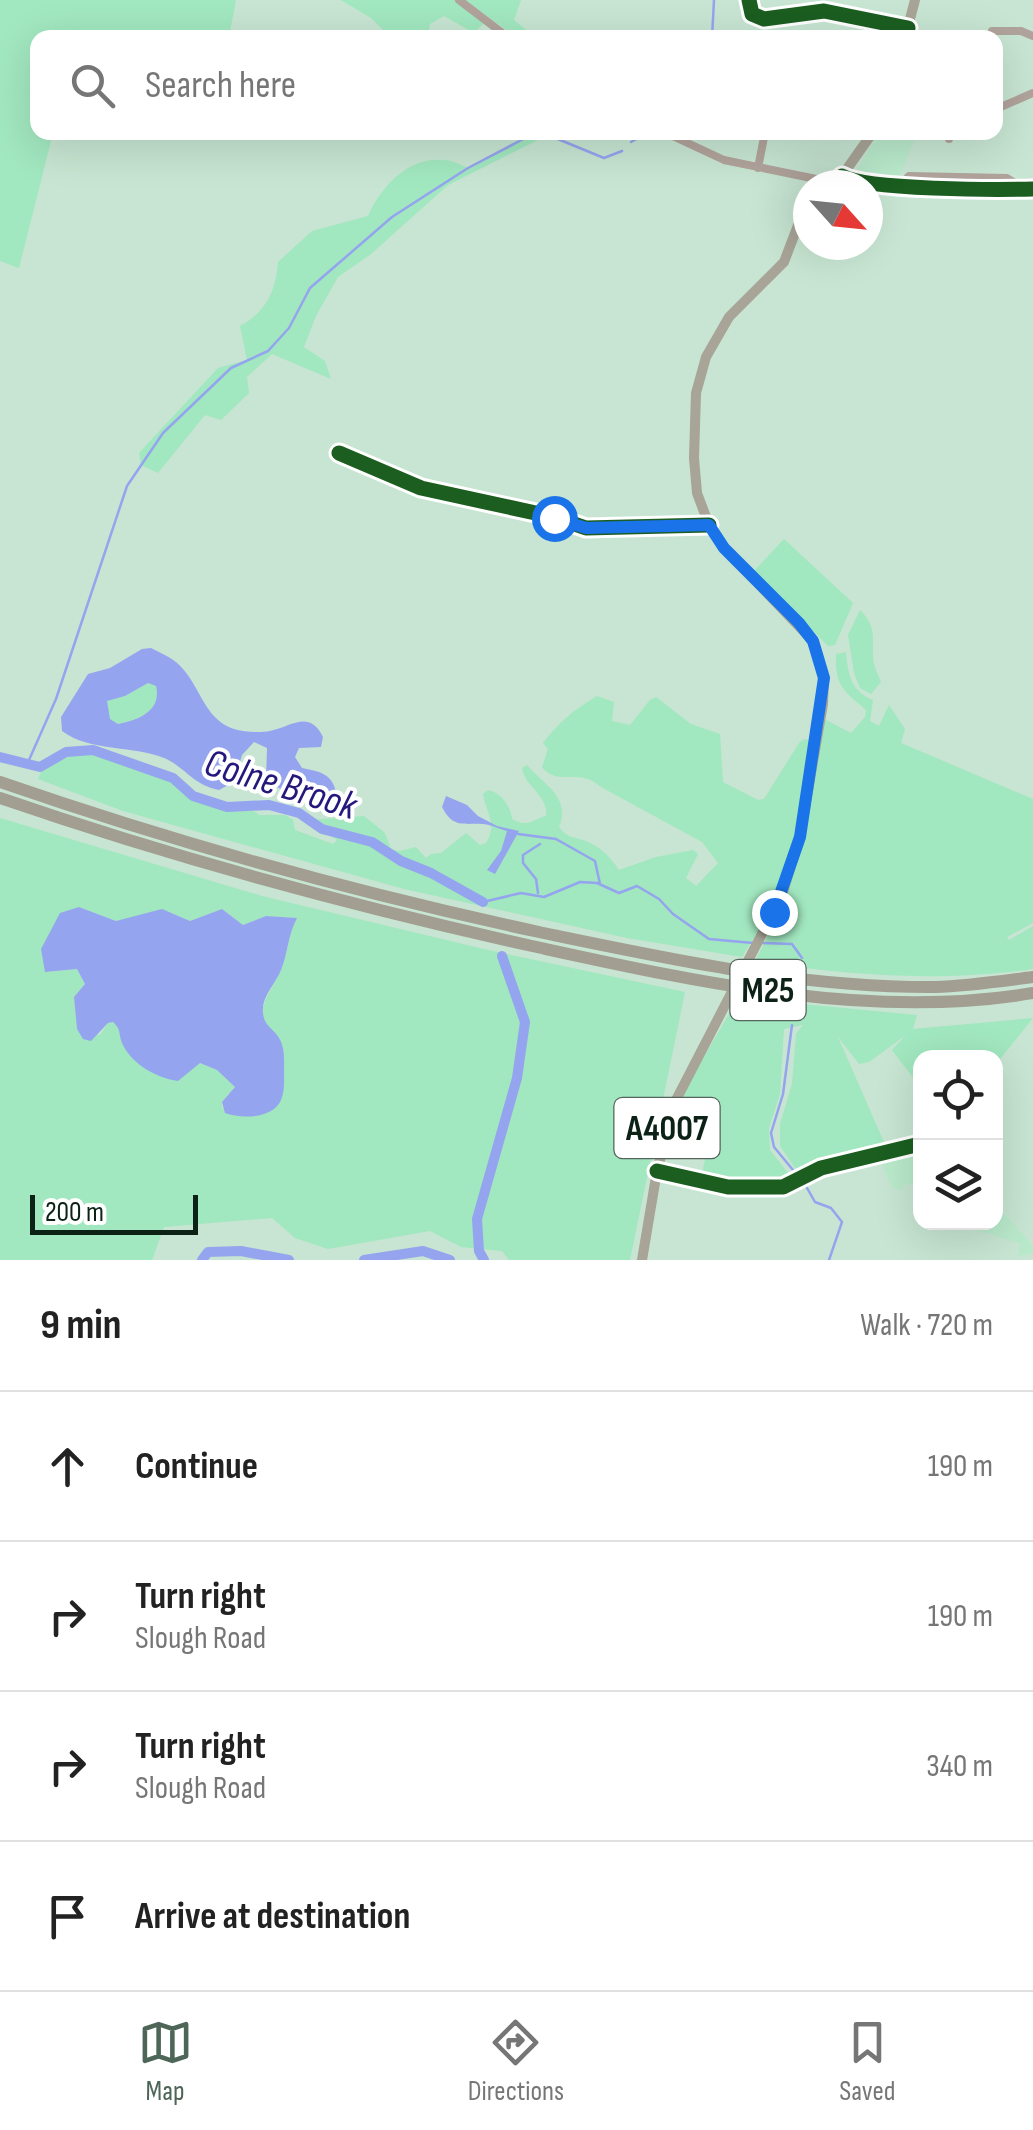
<!DOCTYPE html>
<meta charset="utf-8">
<style>
body{margin:0;font-family:"Sofia Sans Condensed",sans-serif;background:#f2f2f2;color:#222}
.controls{position:absolute;right:30px;bottom:30px;display:grid;overflow:hidden;border-radius:20px;box-shadow:0 10px 40px #0002}
.controls button{width:90px;height:90px;display:grid;place-items:center;padding:0;border:0;border-bottom:2px solid #e0e0e0;background:#fff;color:#222;font:50px sans-serif}
.compass{position:absolute;left:793px;top:170px;width:90px;height:90px;border-radius:50%;background:#fff;box-shadow:0 10px 40px #0002;rotate:117deg}
.scale{position:absolute;left:30px;bottom:25px;width:168px;box-sizing:border-box;padding-left:10px;border:5px solid #0c2216;border-top:0;font-size:28px;line-height:35px;white-space:nowrap;color:#0c2216;-webkit-text-stroke:8px #fff;paint-order:stroke}
.stop{position:absolute;width:30px;height:30px;margin:-22px;border:8px solid #1a73e8;border-radius:50%;background:#fff}
.stop.end{background:#1a73e8;border-color:#fff;box-shadow:0 2px 10px #0008}
.list{margin:0;padding:0;list-style:none}
h2{display:flex;justify-content:space-between;align-items:center;height:130px;margin:0;padding:0 40px;font-size:42px}
h2 small{font-size:32px;font-weight:400;color:#767676}
.list li{display:grid;grid-template-columns:65px 1fr auto;gap:30px;align-items:center;box-sizing:border-box;height:150px;padding:0 40px;border-top:2px solid #e0e0e0}
.list b{display:block;font-size:38px;white-space:nowrap}
.list p{margin:0;font-size:32px;white-space:nowrap;color:#767676}
.list em{font-size:32px;font-style:normal;color:#767676}
.icon{flex:none;width:55px;height:55px;fill:none;stroke:currentColor;stroke-width:2;stroke-linecap:round;stroke-linejoin:round}
.map{position:relative;flex:none;width:1033px;height:1260px;overflow:hidden}
.search{position:absolute;background:#fff;box-shadow:0 10px 40px #0002;left:30px;right:30px;top:30px;height:110px;display:flex;align-items:center;gap:25px;box-sizing:border-box;padding:0 35px;border-radius:20px;color:#767676;font-size:38px}
.sheet{height:730px;background:#fff}
nav{display:flex;justify-content:space-around;align-items:center;box-sizing:border-box;height:140px;border-top:2px solid #e0e0e0;background:#fff;font-size:28px;color:#767676}
nav a{display:grid;justify-items:center;gap:5px}
nav .on{color:#4d6658}
.map>svg:first-child{display:block}
</style>
<div class="map">
<svg width="1033" height="1260" viewBox="0 0 1033 1260">
<rect width="100%" height="100%" fill="#c7e5d2"/>
<!-- built -->
<path fill="#b9e9cb" d="M879,133L914,140L898,179L863,177L856,172Z
M920,1150V1187L905,1183L902,1190L892,1188L881,1161Z
M996,1204L1033,1246V1253L1018,1256L1020,1243L950,1223L996,1222Z"/>
<!-- green -->
<path fill="#a1e7bf" fill-rule="evenodd" d="M0,0H236L229,37L38,38V132L53,133L19,268L0,261Z
M341,0H459L486,21L474,33L444,16L430,24L428,37H390L371,18Z
M465,0H521L514,20L535,37H516Z
M529,133H547L548,135L448,185L371,254L338,277L316,316L304,347L325,361L331,379L272,354L247,377L249,393L221,420L205,415L158,473L141,465L139,453L218,368L247,360L240,326C266,312 276,291 278,262L312,231L368,216C381,187 408,156 444,160C452,160 461,165 468,168L529,136Z
M784,539L853,603L835,645L828,646L754,571Z
M860,610C877,627 872,638 873,657C873,664 878,675 881,682L871,694L860,688L854,673L848,635Z
M846,652C848,675 851,691 873,700L870,721L879,726L889,705L905,729L901,743L1033,799V923L1007,937L1009,940L1033,926V969C939,982 848,976 755,961C800,877 808,811 824,719L851,733L865,717L866,710C843,690 835,686 836,654Z
M148,683L156,686C162,711 138,720 117,724L110,719L106,701L125,696Z
M597,696L614,702L612,721L630,725L650,700L656,697L691,724L720,734L723,782L758,800L764,799L799,743L804,739L810,740L798,828L784,874L760,928L742,957L627,938L404,889L123,811L38,779L43,768L75,754H95L173,780L189,797L222,808H250L259,815H285L293,820L295,830L333,844L337,840L309,823L311,820L364,816L385,833L391,849L400,851L416,847L426,858L431,854L441,853L466,833L480,845L486,843C498,824 486,813 483,794L488,790C500,792 511,806 512,819C529,828 531,820 546,816C549,796 525,787 522,768L527,765C545,786 571,797 559,827C569,840 575,836 588,842C602,848 611,858 619,870L656,857L693,850L698,854L686,878L696,886L718,863L702,842L601,787C578,766 559,788 542,767L548,749L543,743C559,722 575,709 597,696Z
M0,818L262,896L484,949L685,992L630,1260H509L502,1251L461,1247L430,1231L328,1249L295,1238L272,1218L164,1227L152,1260H0ZM79,907L116,921L172,913L190,921L222,909L243,925L266,916L296,918C288,935 288,955 280,972C268,998 249,1013 278,1036L222,1109V1102L235,1087L217,1070L200,1063L123,1045L119,1027L113,1022L108,1023L100,1035L77,1029L74,997L85,984L77,969L46,972Z
M738,998L917,1015L913,1029L1033,1018L996,1064V1058H920V1087L892,1050L906,1035L869,1062L859,1064L838,1037L887,1149L825,1162L799,1174L780,1146V1124L792,1084L796,1034L803,1025L784,1029L780,1094L769,1128L770,1150L792,1178C765,1190 729,1181 701,1178L709,1141L677,1136L685,1117L674,1122L689,1083Z"/>
<!-- water -->
<path fill="#95a4ef" fill-rule="evenodd" d="M151,648C163,654 175,659 183,669C201,690 205,717 231,728C242,732 259,733 270,731C291,727 309,709 323,737L321,747L299,748L295,757L302,768C322,772 333,774 337,796L330,801C309,797 283,795 266,779L267,748L254,742L242,755L234,782L219,790C193,785 185,767 164,758C132,745 90,752 62,731L61,717L88,674L110,668L142,649ZM148,683L156,686C162,711 138,720 118,724L110,719L107,701L125,696Z
M446,796L467,805L478,816L497,826L519,831L495,874L487,870L501,851L507,831C499,829 490,824 482,824C462,823 453,828 442,807Z
M79,907L116,921L162,909L190,921L222,909L243,925L266,916L297,918C288,934 288,953 281,970C275,985 261,997 263,1013C264,1026 274,1029 279,1038C285,1048 284,1059 284,1069C284,1079 285,1091 281,1100C273,1119 241,1119 225,1113L222,1102L235,1087L217,1070L200,1063L178,1081C157,1078 133,1065 123,1045C118,1035 122,1030 113,1022L108,1023L91,1041L83,1039L77,1029L74,997L85,984L77,969L45,972L41,949L60,913Z"/>
<g fill="none" stroke-linecap="round" stroke-linejoin="round">
<!-- stream -->
<path stroke="#95a4ef" stroke-width="2.5" d="M712,38L714,0
M631,142L642,136
M23,765L29,760L56,699L127,486L163,433L231,368L268,351L289,328L310,288L392,217L468,168L529,136L548,135L604,158L622,151
M518,834L556,839L595,861L600,884
M538,893L536,879L523,863V855L540,844
M483,902L521,893L544,897L580,882L597,883L619,893L637,886L659,899L673,914L709,939L753,943
M761,943L792,944L802,958
M792,1025L783,1094L771,1133L774,1147L798,1176
M803,1181L815,1202L831,1208L842,1222L829,1260"/>
<!-- river -->
<path stroke="#95a4ef" stroke-width="10" d="M0,757L40,767L66,752L93,750L173,778L193,796L227,807L269,805L299,813L322,829L372,842L401,861L431,873L483,902
M202,1260L208,1252L241,1251L289,1260
M364,1260L423,1251L450,1260
M484,1260L479,1251L477,1219L517,1078L525,1022L502,956"/>
<!-- minor -->
<path stroke="#b0a39b" stroke-width="8" d="M459,0L509,38
M749,0L752,14L764,19L824,11L908,28
M992,31H1021L1033,36
M996,109L1033,93
M664,132L724,160L821,180
M949,139V132
M758,168L765,132
M842,176C867,190 998,190 1033,189
M900,185L909,176L1007,178L1024,189
M339,453L421,488L554,517L586,528L709,525
M657,1171L728,1187H783L821,1168L920,1144"/>
<!-- major -->
<path stroke="#a8a497" stroke-width="10" d="M905,38L915,0
M819,185L821,180L842,176L873,132
M642,1260L657,1171L676,1100L782,895L800,837L823,704L824,678L813,641L724,548L709,525L697,493L694,458L696,393L706,357L729,317L784,262L808,199"/>
<!-- highway -->
<path stroke="#a29e91" stroke-width="12" d="M0,782C176,843 357,893 539,932C669,959 802,988 935,987C968,986 1001,981 1033,977
M0,798C174,858 352,906 532,946C693,981 868,1021 1033,993"/>
<defs>
<path id="cycleway" d="M749,0L752,14L764,19L824,11L908,28
M842,176C867,190 998,190 1033,189
M339,453L421,488L554,517L586,528L709,525
M657,1171L728,1187H783L821,1168L920,1144"/>
</defs>
<!-- cycleway casing -->
<use href="#cycleway" stroke="#fff" stroke-width="21"/>
<!-- cycleway -->
<use href="#cycleway" stroke="#1b5e20" stroke-width="15"/>
</g>
<g fill="none" stroke-linecap="round" stroke-linejoin="round">
<!-- route -->
<path stroke="#1a73e8" stroke-width="12" d="M554,518L586,528L709,525L724,548L799,623L813,641L824,678L800,837L774,912"/>
</g>
<g text-anchor="middle" stroke-width="8" stroke-linejoin="round" paint-order="stroke">
<!-- shield labels -->
<g fill="#fff" stroke="#55645c" stroke-width="2.5">
<rect x="730.5" y="960" width="75" height="60" rx="8"/>
<rect x="614.5" y="1098" width="105" height="60" rx="8"/>
</g>
<g font-size="35" font-weight="bold" fill="#0c2216">
<text x="768" y="1002">M25</text>
<text x="667" y="1140">A4007</text>
</g>
<!-- water labels -->
<g font-size="40" font-style="italic" fill="#25187d" stroke="#fff">
<text transform="translate(281 783) rotate(17)" y="14">Colne Brook</text>
</g>
</g>
</svg>
<div class="controls">
<button><svg class="icon" aria-label="locate" viewBox="0 0 24 24"><circle cx="12" cy="12" r="6"/><path d="M12 2v4M12 18v4M2 12h4M18 12h4"/></svg></button>
<button><svg class="icon" aria-label="layers" viewBox="0 0 24 24"><path d="M12 4l9 5-9 5-9-5zM3 14l9 5 9-5"/></svg></button>
</div>
<svg class="compass" viewBox="-18 -18 36 36"><path d="M0-13l5 13h-10z" fill="#e53935"/><path d="M0 13l5-13h-10z" fill="#767676"/></svg>
<div class="scale">200 m</div>
<div class="stop" style="left:554px;top:518px"></div>
<div class="stop end" style="left:774px;top:912px"></div>
<div class="search"><svg class="icon" aria-label="search" viewBox="0 0 24 24"><circle cx="10" cy="10" r="6"/><path d="M15 15l6 6"/></svg>Search here</div>
</div>
<section class="sheet">
<h2>9 min<small>Walk · 720 m</small></h2>
<ul class="list">
<li><svg class="icon" aria-label="ahead" viewBox="0 0 24 24"><path d="M12 20V5M6 11l6-6 6 6"/></svg><div><b>Continue</b></div><em>190 m</em></li>
<li><svg class="icon" aria-label="right" viewBox="0 0 24 24"><path d="M7 20v-9h11M14 6l5 5-5 5"/></svg><div><b>Turn right</b><p>Slough Road</p></div><em>190 m</em></li>
<li><svg class="icon" aria-label="right" viewBox="0 0 24 24"><path d="M7 20v-9h11M14 6l5 5-5 5"/></svg><div><b>Turn right</b><p>Slough Road</p></div><em>340 m</em></li>
<li><svg class="icon" aria-label="arrive" viewBox="0 0 24 24"><path d="M6 21V4h12l-3 4 3 4H6"/></svg><div><b>Arrive at destination</b></div></li>
</ul>
</section>
<nav>
<a class="on"><svg class="icon" aria-label="map" viewBox="0 0 24 24"><path d="M3 6l6-2 6 2 6-2v14l-6 2-6-2-6 2zM9 4v14M15 6v14"/></svg>Map</a>
<a><svg class="icon" aria-label="directions" viewBox="0 0 24 24"><path d="M12 3l9 9-9 9-9-9zM9 14v-3h6M13 9l2 2-2 2"/></svg>Directions</a>
<a><svg class="icon" aria-label="saved" viewBox="0 0 24 24"><path d="M7 4h10v16l-5-4-5 4z"/></svg>Saved</a>
</nav>
